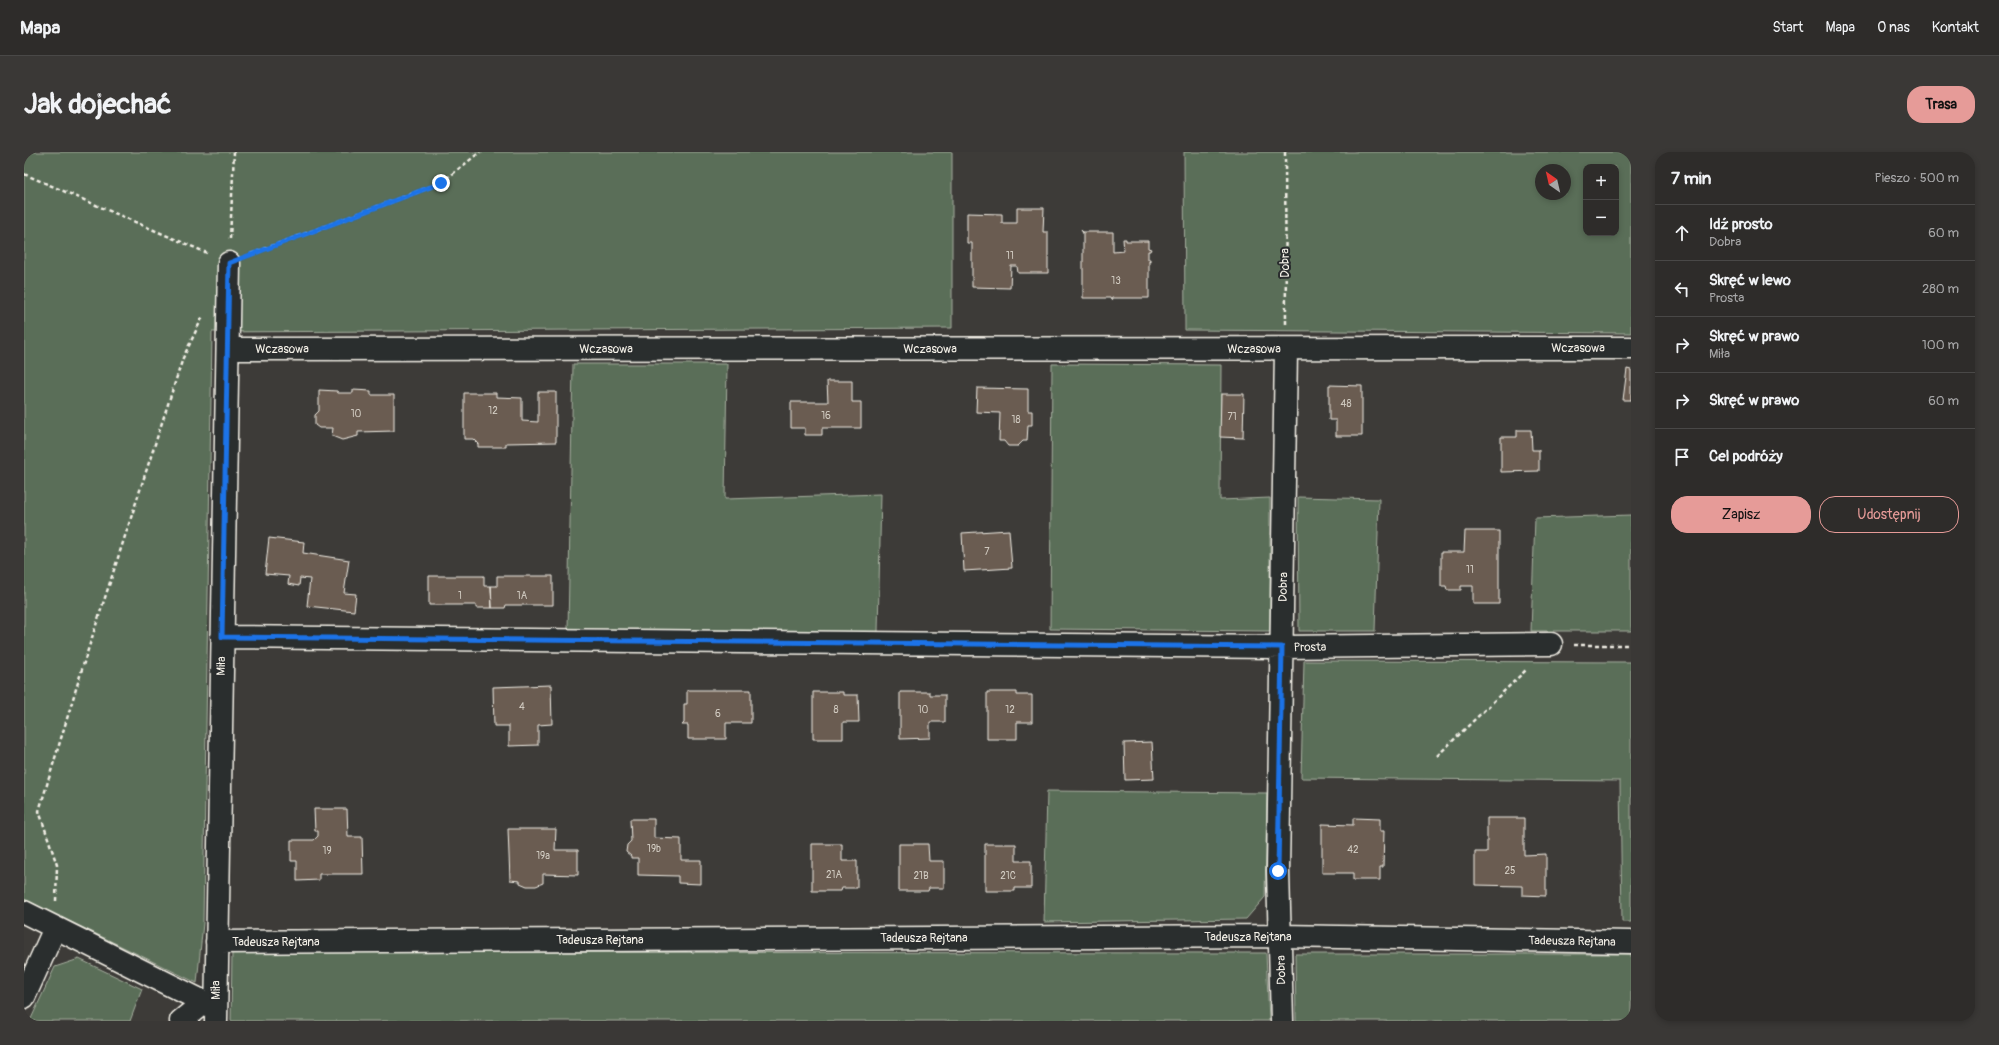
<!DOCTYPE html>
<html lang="pl">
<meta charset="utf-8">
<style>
body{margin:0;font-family:Pangolin,sans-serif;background:#3a3836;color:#f1f3f6}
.controls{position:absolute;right:12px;top:12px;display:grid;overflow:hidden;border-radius:8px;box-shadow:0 2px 6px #0003}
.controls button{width:36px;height:36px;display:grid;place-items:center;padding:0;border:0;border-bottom:1px solid #494847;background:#2e2c2a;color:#f1f3f6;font:20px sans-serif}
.compass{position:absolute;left:1511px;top:12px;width:36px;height:36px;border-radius:50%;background:#2e2c2a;box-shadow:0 2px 6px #0003;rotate:326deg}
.stop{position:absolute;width:12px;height:12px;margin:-9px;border:3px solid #1a73e8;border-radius:50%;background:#fff}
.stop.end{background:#1a73e8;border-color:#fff;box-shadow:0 1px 4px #0008}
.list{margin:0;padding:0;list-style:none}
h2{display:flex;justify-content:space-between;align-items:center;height:52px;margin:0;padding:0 16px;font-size:17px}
h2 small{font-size:13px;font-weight:400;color:#a7a7a8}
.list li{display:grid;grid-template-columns:26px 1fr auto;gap:12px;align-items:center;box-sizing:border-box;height:56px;padding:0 16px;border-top:1px solid #494847}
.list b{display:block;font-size:15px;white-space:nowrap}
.list p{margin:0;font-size:13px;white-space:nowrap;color:#a7a7a8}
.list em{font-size:13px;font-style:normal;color:#a7a7a8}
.actions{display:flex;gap:8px;padding:12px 16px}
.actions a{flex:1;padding:9px 0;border:1px solid #e69b98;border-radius:16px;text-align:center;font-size:14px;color:#e69b98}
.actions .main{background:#e69b98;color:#111}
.icon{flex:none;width:22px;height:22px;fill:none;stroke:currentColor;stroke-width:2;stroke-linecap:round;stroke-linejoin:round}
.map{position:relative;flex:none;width:1607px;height:869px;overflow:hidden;border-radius:16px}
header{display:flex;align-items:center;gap:24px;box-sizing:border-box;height:56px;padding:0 20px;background:#2e2c2a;border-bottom:1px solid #494847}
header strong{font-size:19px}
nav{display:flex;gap:22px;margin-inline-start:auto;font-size:14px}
.intro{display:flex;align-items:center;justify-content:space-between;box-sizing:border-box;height:96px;padding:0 24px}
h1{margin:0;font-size:28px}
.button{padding:10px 18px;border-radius:16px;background:#e69b98;color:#111;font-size:14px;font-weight:700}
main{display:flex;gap:24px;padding:0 24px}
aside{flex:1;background:#2e2c2a;border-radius:16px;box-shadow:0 2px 6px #0003}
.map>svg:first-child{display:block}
</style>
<header>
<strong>Mapa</strong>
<nav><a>Start</a><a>Mapa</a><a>O nas</a><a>Kontakt</a></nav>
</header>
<div class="intro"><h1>Jak dojechać</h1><a class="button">Trasa</a></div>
<main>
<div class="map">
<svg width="1607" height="869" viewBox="0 0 1607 869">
<rect width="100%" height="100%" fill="#3d3b38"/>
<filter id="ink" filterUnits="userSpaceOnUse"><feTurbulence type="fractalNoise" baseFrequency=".025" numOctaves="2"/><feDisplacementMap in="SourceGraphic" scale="8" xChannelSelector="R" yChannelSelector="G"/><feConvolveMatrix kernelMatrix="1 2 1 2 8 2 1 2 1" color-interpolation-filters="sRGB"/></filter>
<g filter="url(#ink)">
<!-- green -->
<path fill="#5a6e59" stroke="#a7b0a0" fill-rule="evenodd" d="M0,0H928V176L188,180L179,771L173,831L0,747Z
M1160,0H1607V181L1161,178ZM1562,15H1592V81H1562ZM1517,18H1541V42H1517Z
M549,212H703L701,347L857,342L854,480L544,478Z
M1028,212L1197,213L1196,348L1246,346V479L1026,477Z
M1274,345L1355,347L1351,479H1275Z
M1607,363V479H1507L1511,366Z
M1280,509L1607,510V770H1598L1596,629L1277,626Z
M1023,639L1243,641L1241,745L1222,767L1020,770Z
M208,800L1242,801L1245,869H207Z
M1271,802H1607V869H1272Z
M55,807L118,837L106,869H6L31,815Z"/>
<!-- building -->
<path fill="#6a5b51" stroke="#f4f1e8" d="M993,56H1020L1019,80H1024V121H994L993,114H987L986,136L948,135V91H943V61L978,62V71H993Z
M1057,78L1059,80H1089V100L1100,99L1099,87H1102V89H1124V96L1127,97L1126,99H1124V107H1126V110L1125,109V146H1088L1087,148L1086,146H1059V81Z
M1603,217L1607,218V248H1599Z
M803,229H828V250H837V276H798V283H781V276H767V250H804Z
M1305,233L1338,234V284H1312V268H1305Z
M953,236L1004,237V259H1008V273H1004L1003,289H999L994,294H984L980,289H975L976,261L952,260Z
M295,238L313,239L314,241H329V238L347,239V243H370V279L334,280V284L318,288L308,284L309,276H295L291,273V263L295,259Z
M514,240H532V290L482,291V295H454V292L449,287H440V241H472V245L498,246V269L514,270Z
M1197,242H1220L1219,286L1196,285Z
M1493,278H1507L1508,298H1515V319L1477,320V285H1493Z
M985,378L988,416L940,419L938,381Z
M1441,379H1475V452H1449V434H1437V438H1423L1422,434H1417V400H1440Z
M245,386L280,390L279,401L325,408L320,441L332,442L330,459L283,454L286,427L276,426L275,434L264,432L265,424L241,422Z
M405,424H460V434H467L468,456H452V453H405Z
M473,424H529V453H482L481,456H468L467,434H473Z
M527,533L528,572L514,573V593L485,594V574H470L469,535Z
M663,538H727V571H702V587H664V573H658L660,571V552H663Z
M789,540H819V543H834L835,570H819V587H789Z
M876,540H906V543H921V570H906V586L876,587Z
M963,540H993V543H1008V570H993V587H963Z
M1128,590L1130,627L1101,628L1100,591Z
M290,657H323L324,685H338L339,722H295V728L273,729V709H267V688H290L294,684V679H291Z
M1329,666L1356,667V679H1360L1359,715H1356V728H1329V721H1298V672L1329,673Z
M1463,666H1500V703L1522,702V744L1498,743V734L1451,733V700H1463Z
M606,667H630V686L657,687V708H677V732L654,731V724L614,723V706H607V704L602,700L603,693L607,689Z
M484,677H532L531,698H554V723L519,722V731L512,734H503L496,731V729L486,728Z
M788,692H818V709H833V736H818L817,739H788Z
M875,692H904L905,709H920V736H905L904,739H875Z
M961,692H992V709H1007V736H991V739H961Z"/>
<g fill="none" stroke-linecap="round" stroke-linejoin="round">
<defs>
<path id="minor" d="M204,197L1607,196
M198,485L1258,495L1527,492
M0,760L192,856
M193,790L1256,784L1607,790
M0,845L31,776
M157,869L180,850
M192,869L205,111
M1258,869L1254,719L1262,197"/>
</defs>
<!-- minor casing -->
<use href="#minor" stroke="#f4f1e8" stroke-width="25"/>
<!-- path -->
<path stroke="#f4f1e8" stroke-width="2.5" stroke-dasharray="4 3" stroke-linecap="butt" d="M1261,0L1262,172
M0,22L183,101
M206,87L210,0
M227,102L417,31L456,0
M1550,493H1607
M1413,604L1503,517
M32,749L33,713L15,659L62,504L159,206L179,164"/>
<!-- minor -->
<use href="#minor" stroke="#2a2d2e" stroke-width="22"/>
</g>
</g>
<g fill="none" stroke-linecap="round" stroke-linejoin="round" filter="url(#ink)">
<!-- route -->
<path stroke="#1a73e8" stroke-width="5" d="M417,31L205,111L198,485L1258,495L1254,719"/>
</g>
<g text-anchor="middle" stroke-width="4" stroke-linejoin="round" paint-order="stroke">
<!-- number labels -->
<g font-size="10" fill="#d2ccc2">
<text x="986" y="107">11</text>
<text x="1092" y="132">13</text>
<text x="1322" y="255">48</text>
<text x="469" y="262">12</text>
<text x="332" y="265">10</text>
<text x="802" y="267">16</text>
<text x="1208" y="268">71</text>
<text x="992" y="271">18</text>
<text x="963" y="403">7</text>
<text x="1446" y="421">11</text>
<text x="436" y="447">1</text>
<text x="498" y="447">1A</text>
<text x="498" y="558">4</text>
<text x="812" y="561">8</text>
<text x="899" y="561">10</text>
<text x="986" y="561">12</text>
<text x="694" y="565">6</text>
<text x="630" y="700">19b</text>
<text x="1329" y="701">42</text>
<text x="303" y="702">19</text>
<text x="519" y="707">19a</text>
<text x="1486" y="722">25</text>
<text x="810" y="726">21A</text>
<text x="897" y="727">21B</text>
<text x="984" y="727">21C</text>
</g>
<!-- street labels -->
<g font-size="12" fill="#f4f1e8" stroke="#2a2d2e">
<text transform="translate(1261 111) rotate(-90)" y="4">Dobra</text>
<text x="1554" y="200">Wczasowa</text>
<text x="258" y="201">Wczasowa</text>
<text x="582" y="201">Wczasowa</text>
<text x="906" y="201">Wczasowa</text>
<text x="1230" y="201">Wczasowa</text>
<text transform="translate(1259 435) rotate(-89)" y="4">Dobra</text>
<text transform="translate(1286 495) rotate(-1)" y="4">Prosta</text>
<text transform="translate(197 514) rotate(-89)" y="4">Miła</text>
<text x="1224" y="789">Tadeusza Rejtana</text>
<text x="900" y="790">Tadeusza Rejtana</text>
<text x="576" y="792">Tadeusza Rejtana</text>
<text transform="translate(1548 789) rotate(1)" y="4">Tadeusza Rejtana</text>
<text x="252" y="794">Tadeusza Rejtana</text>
<text transform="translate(1257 818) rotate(-91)" y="4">Dobra</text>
<text transform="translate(192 838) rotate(-90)" y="4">Miła</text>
</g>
</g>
</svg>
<div class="controls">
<button>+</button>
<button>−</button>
</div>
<svg class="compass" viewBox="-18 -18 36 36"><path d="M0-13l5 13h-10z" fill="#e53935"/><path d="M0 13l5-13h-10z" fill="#a7a7a8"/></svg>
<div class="stop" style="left:1254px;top:719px"></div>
<div class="stop end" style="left:417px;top:31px"></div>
</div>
<aside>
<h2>7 min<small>Pieszo · 500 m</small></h2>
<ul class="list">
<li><svg class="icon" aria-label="ahead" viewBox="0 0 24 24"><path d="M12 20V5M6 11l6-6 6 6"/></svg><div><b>Idź prosto</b><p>Dobra</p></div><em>60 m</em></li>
<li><svg class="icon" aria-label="left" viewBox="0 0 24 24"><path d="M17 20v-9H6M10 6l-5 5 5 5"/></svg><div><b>Skręć w lewo</b><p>Prosta</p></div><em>280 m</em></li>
<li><svg class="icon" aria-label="right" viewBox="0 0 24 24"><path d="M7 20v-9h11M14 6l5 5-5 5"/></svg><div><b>Skręć w prawo</b><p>Miła</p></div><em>100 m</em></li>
<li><svg class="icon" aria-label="right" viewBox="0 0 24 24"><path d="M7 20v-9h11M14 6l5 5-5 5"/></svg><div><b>Skręć w prawo</b></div><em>60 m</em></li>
<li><svg class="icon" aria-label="arrive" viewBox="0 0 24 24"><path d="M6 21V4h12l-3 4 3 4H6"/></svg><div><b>Cel podróży</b></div></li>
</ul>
<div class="actions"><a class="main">Zapisz</a><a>Udostępnij</a></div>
</aside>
</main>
